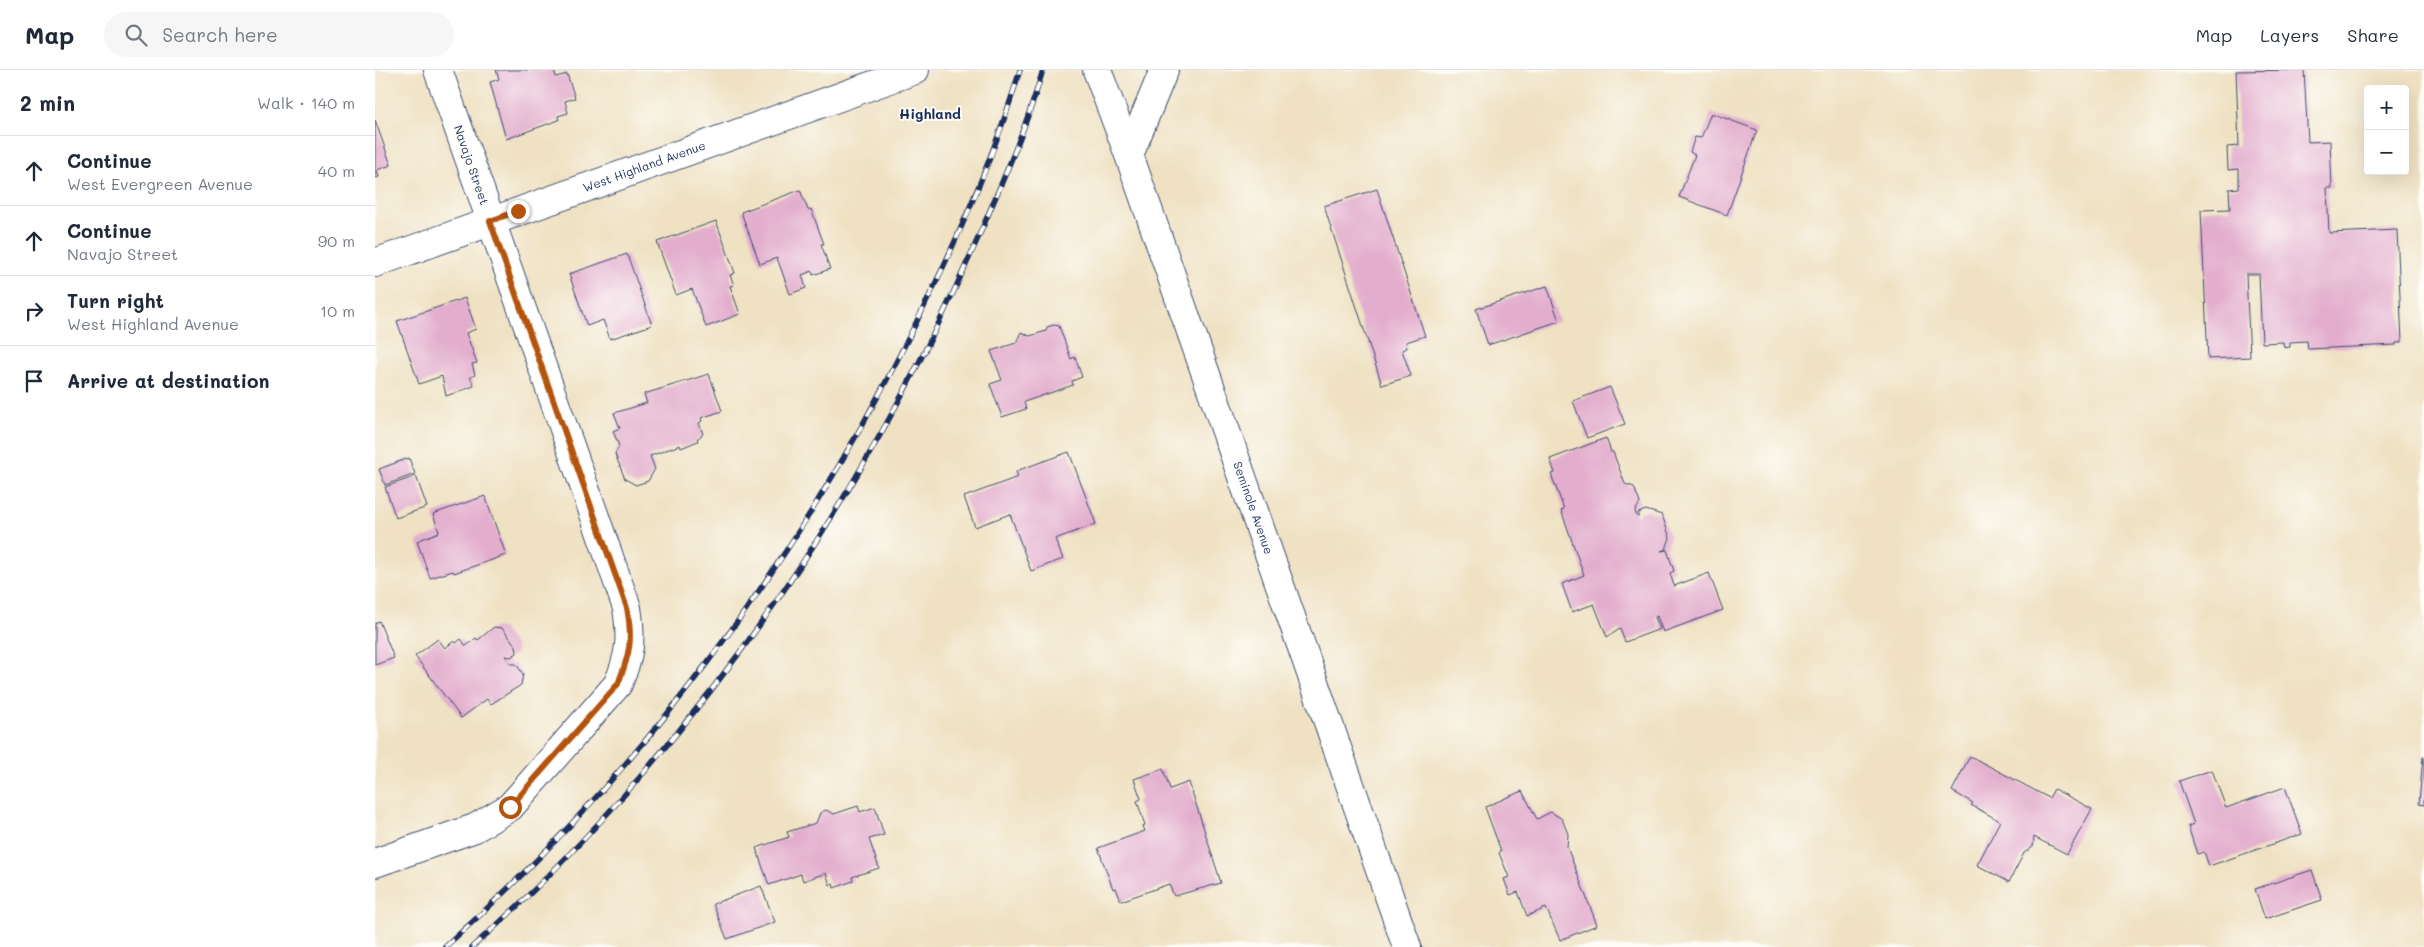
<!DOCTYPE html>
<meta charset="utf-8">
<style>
body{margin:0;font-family:Mali,sans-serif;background:#f6f6f7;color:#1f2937}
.controls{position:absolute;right:15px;top:15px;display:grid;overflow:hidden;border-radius:5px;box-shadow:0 5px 20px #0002}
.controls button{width:45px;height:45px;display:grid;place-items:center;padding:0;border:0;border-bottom:1px solid #e0e1e3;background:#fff;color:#1f2937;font:25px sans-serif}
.stop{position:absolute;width:15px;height:15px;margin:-11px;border:4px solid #b45309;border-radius:50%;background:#fff}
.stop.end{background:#b45309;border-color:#fff;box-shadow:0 1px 5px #0008}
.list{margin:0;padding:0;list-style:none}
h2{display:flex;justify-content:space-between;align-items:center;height:65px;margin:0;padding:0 20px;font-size:21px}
h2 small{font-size:16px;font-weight:400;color:#747a83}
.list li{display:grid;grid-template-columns:32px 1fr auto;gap:15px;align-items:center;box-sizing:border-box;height:70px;padding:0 20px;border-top:1px solid #e0e1e3}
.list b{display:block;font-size:19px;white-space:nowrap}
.list p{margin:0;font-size:16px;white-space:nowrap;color:#747a83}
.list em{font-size:16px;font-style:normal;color:#747a83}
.icon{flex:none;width:28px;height:28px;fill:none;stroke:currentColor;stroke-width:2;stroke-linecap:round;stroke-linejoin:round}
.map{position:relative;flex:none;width:2049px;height:877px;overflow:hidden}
header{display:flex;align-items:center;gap:30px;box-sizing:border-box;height:70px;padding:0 25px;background:#fff;border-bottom:1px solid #e0e1e3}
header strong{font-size:24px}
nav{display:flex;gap:28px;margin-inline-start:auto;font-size:18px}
.search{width:350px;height:45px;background:#f6f6f7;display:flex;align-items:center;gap:12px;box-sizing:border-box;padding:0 18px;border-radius:28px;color:#747a83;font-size:19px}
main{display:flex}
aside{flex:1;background:#fff}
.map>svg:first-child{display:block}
</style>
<header>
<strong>Map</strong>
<div class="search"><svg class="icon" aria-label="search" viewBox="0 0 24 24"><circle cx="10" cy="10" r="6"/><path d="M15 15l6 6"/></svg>Search here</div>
<nav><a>Map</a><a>Layers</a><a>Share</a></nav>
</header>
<main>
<aside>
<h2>2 min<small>Walk · 140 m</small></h2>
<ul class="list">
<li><svg class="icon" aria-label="ahead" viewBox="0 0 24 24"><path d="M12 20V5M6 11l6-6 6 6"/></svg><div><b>Continue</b><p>West Evergreen Avenue</p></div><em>40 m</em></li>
<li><svg class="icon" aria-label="ahead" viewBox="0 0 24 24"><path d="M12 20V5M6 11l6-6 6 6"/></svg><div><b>Continue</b><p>Navajo Street</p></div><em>90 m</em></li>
<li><svg class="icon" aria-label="right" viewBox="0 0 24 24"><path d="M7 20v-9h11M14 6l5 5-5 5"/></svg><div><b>Turn right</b><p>West Highland Avenue</p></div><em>10 m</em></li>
<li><svg class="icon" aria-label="arrive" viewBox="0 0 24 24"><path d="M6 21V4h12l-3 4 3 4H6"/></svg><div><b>Arrive at destination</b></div></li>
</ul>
</aside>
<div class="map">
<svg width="2049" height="877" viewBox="0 0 2049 877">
<rect width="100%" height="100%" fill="#fdfcf7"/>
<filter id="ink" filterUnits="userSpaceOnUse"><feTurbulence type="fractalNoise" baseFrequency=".02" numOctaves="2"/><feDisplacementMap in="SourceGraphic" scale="10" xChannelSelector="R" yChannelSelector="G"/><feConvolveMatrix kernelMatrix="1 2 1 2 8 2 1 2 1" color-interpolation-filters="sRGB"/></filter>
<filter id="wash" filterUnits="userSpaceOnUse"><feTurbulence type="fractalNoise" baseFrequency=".0096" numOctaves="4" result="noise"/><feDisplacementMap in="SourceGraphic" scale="20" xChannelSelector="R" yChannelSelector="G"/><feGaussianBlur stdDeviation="1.12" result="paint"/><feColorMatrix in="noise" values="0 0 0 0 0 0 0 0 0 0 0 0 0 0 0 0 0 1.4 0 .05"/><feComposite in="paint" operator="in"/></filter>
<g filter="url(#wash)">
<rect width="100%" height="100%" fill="#efe1c2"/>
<g id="blocks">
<!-- building -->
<path fill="#e3aece" d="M121,0H179L181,7L192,4L200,28L190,31L193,43L183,46L184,50L131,69L115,12L124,9Z
M1929,0L1933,72L1955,71L1957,118H1952L1954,163L2022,160L2027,272L2021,273V275L1933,279L1932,271L1915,272V277L1909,278L1908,272L1887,273L1884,204H1871L1875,287L1833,289L1826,140L1855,139L1854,119L1864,118V99L1853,100L1852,77L1864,76L1861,1Z
M1336,43L1382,60L1352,145L1304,127L1320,85L1315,82L1320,67L1326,68Z
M0,50L16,95L2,100L4,107L0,108Z
M1002,119L1050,266L1031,272L1032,278L1027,280L1036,306L1007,315L949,136Z
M425,120L433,140L436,139L449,174H446L455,199L438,205L437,201L427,205L431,218L415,224L402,188L385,194L366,142Z
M341,151L360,203L355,205L359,215L355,216L365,244L331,257L317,219L301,225L282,172Z
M252,184L277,255L235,269L228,250L212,256L194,204Z
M1172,216L1184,251L1113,275L1101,239Z
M90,228L101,259L91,263L102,293L97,294L100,305L95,307L99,316L71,326L67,306L44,314L22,251Z
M679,255L684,256L696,289L700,287L707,307L697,311L698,315L649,332L651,339L627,347L615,314L627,310L616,281L641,273L646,262L655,266L671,261L672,257Z
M334,304L347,341L326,348L327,351L324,353L328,364L322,369L323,371L306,378L305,375L275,386L280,399L273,411L261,415L250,409L240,384L244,376L238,361L245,358L239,343L272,333L269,324Z
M1235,317L1250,354L1212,368L1198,331Z
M1231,368L1236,382H1238L1250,414L1259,417L1265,433L1260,441L1262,447L1264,446L1263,443L1271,440L1287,445L1295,468L1291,479L1286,481L1292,480L1299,501L1295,503L1299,516L1334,503L1348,540L1288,562L1282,546L1280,547L1285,559L1250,572L1245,559L1232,567L1219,534L1197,542L1187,514L1209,505L1186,440L1189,439L1176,404L1180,403L1175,389Z
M694,382L721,454L680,469L688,489L656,501L635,444L600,457L589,427L643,407L641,401Z
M34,388L40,404L10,415L4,399Z
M41,406L52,437L21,448L10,417Z
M110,426L131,485L79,503L78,501L55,508L42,471L64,462L58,444Z
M4,551L19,588L0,595V553Z
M119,557L127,558L141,576L142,583L136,587L130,586L136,594H141L148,604L146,615L116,634L112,629L86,648L40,586L63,569L70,578L79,571L81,573L86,569L91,576L101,568L103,570Z
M1595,686L1674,728L1679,719L1717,739L1692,784L1659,767L1658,777L1649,783L1634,812L1602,795L1625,751L1596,735L1598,733L1577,721Z
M2048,687H2049V735L2044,734Z
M788,699L795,719L814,712L846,813L799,826L794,814L746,831L741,818L738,819L723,778L770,761L768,756L770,755L762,731L766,729L759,709Z
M1837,700L1851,738L1910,717L1927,764L1834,796L1829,782L1822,784L1813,756L1819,754L1804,711Z
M1147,721L1162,749L1176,742L1187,749L1193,764L1192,777L1222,855L1185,870L1171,838L1152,846L1143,822L1135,825L1129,809L1134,807L1124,783L1126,781L1110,737Z
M483,736L485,742L500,737L509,765L494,769L504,798L477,807L478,811L459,818L458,813L455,815L451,803L428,811L426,804L394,815L381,778L414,767L412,762L441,753L445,743L451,740L459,744Z
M1937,800L1947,830L1890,849L1880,819Z
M386,816L400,852L352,869L338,834Z"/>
</g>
</g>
<g filter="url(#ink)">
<use href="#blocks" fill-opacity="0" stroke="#3b4a6d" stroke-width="1"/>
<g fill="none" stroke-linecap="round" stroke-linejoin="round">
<defs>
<g id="minor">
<path id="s1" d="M722,0L754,85L1032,877"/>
<path d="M754,85L789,0"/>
<path id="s2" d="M0,193L540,0"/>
<path d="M0,793L100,758L135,737L243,614C255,585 257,569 252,538L63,0"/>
</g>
</defs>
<!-- minor casing -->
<use href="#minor" stroke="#3b4a6d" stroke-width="30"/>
<!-- minor -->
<use href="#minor" stroke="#fff" stroke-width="28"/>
<defs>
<path id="rail" d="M70,877C265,704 421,494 537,261C580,176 618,91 645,0
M97,877C155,827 207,773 258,715C401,552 516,367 603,168C627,113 651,58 668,0"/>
</defs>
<!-- rail casing -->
<use href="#rail" stroke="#1b2f5e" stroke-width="5.5"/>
<!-- rail -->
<use href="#rail" stroke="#fdfcf7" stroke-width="4" stroke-dasharray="11" stroke-linecap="butt"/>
</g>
</g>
<g fill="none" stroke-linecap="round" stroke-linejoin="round" filter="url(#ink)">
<!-- route -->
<path stroke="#b45309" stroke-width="6" d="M135,737L243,614C255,583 258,570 252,538L115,151L143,141"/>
</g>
<g text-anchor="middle" stroke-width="4" stroke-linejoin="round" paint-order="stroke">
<!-- street labels -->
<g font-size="12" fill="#1b2f5e" stroke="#fdfcf7">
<text transform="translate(96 95) rotate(71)" y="4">Navajo Street</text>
<text dy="4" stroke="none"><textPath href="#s2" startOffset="286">West Highland Avenue</textPath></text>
<text dy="4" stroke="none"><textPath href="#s1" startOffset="465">Seminole Avenue</textPath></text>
</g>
<!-- neighbourhood labels -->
<g font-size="14" font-weight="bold" fill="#1b2f5e" stroke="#fdfcf7">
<text x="555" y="49">Highland</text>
</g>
</g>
</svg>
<div class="controls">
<button>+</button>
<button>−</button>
</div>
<div class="stop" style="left:135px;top:737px"></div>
<div class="stop end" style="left:143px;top:141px"></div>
</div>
</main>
